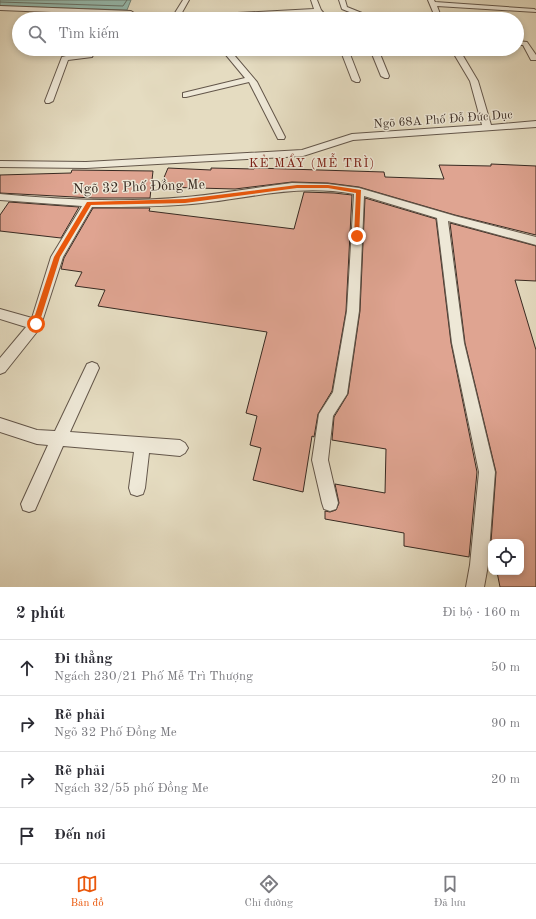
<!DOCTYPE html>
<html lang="vi">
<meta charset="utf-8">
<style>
body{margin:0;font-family:"Old Standard TT",serif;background:#f7f7f7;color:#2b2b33}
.controls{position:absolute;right:12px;bottom:12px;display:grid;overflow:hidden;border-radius:8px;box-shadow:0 2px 6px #0003}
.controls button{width:36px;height:36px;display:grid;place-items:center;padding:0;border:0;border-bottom:1px solid #e1e1e2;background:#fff;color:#2b2b33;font:20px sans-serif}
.stop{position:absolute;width:12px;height:12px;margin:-9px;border:3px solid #ea580c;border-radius:50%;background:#fff}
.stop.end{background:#ea580c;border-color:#fff;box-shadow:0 1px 4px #0008}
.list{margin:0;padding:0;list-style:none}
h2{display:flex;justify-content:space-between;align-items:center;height:52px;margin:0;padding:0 16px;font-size:17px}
h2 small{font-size:13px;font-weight:400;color:#7c7c81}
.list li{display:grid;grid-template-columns:26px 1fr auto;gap:12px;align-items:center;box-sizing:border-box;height:56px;padding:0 16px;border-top:1px solid #e1e1e2}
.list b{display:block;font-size:15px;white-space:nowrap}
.list p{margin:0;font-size:13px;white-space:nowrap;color:#7c7c81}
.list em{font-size:13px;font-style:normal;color:#7c7c81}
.icon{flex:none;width:22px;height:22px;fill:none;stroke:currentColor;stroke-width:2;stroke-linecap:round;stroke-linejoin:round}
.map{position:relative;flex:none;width:536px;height:587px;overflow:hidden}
.search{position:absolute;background:#fff;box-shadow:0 2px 6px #0003;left:12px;right:12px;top:12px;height:44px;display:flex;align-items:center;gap:10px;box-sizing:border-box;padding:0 14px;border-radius:22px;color:#7c7c81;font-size:15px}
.sheet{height:276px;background:#fff}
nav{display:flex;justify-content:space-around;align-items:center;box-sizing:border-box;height:56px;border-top:1px solid #e1e1e2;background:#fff;font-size:11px;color:#7c7c81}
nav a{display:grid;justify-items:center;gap:2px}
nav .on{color:#ea580c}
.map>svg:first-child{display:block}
</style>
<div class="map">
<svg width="536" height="587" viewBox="0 0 536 587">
<rect width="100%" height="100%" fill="#e5dcc1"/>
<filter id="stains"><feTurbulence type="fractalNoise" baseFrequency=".005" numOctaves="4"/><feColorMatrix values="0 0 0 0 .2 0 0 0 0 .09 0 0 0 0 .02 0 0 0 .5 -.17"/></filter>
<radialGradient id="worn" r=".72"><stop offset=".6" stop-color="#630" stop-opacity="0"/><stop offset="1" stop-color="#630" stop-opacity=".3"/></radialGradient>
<!-- water -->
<path fill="#96bcb0" stroke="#708277" d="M0,0H131L127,10L0,6Z"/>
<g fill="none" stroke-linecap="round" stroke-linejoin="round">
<!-- shore -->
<path stroke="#677369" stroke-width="1" d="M0,2L123,6L127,0"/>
</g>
<!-- building -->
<path fill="#dfa491" stroke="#382a22" d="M491,164L536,166V235L455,215L359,187L328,183L292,182L235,189L160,187L168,168L211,170V168L254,169L255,168L384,172L385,177L444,179L439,165L491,166Z
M72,170L153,171L150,198H93L0,193V175L71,173Z
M304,192L334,193L352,195L346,311L332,391L318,414L314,437L312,436L303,492L253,480L261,448L250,445L257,416L246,413L267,332L98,306L105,290L75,286L82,272L61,269L64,258L93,208H150L149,211L294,229Z
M365,198L436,219L451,343L477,472L469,557L404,546V533L325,519V511L330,512L336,510L339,503L335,484L385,493L386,449L332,440L334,417L348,394L360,311Z
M9,202L79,207L61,238L0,231V215Z
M450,223L536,246V281L515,280L536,350V587H500L497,572H521V542H491L496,472L465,343Z"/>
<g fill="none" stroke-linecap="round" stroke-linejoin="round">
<defs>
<path id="lane" d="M183,0H189L180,16L314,9L311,0H317L321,10L329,19H322L316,13L201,19H160L163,17L173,16Z
M339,0H345L347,7L362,13L365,19H359L357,15L342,9Z
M428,0H434L435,2L534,9L536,10V12L437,6L442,19H436Z
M0,6L131,11L134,13L135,19H129L128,15L0,10Z
M517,41L527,42L536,55V60H531L523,45H517Z
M88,49H96L92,57L68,60L53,101L49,103H46L45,101L62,57L70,55L86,53Z
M171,49L169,53H166L143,54L139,52L143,50Z
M221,49H229L257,82L285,137L284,139H278L277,137L249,82L186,97H183V93L245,78Z
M340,49H348L360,80L359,82H356L352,80Z
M370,49H378L389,76L388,78H385L381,76Z
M451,49H459L478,81L491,125L536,121V127L353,140L303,156L86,168L0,167V161L86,162L302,150L352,134L482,125L470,81Z
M292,183L328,184L359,188L455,216L536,237V245L448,221L464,343L495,472L488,565L484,587H466L470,565L479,472L452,343L437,218L364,196L359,311L347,394L333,416L328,460L338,503L336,509L330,511L324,509L322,503L312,460L319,414L333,392L347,311L354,194C299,184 256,197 202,203C166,207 129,207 92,207L63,257L40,328L5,372L0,374V358L26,327L0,319V309L32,318L51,257L82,206L0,200V194C62,200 124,203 186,197C222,194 257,187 292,183Z
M92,362L97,364L99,368L70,432L180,440L185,443L188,448L185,453L180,456L149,453L145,488L143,494L137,496L131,494L129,488L134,452L63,446L35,510L29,512L23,510L21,504L48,445L37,444L0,432V418L37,430L55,431L87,364Z"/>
</defs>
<!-- lane casing -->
<use href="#lane" stroke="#63564a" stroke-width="2"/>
<!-- lane -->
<use href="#lane" fill="#eee8d7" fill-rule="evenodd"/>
</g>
<!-- route -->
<path fill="#ea580c" d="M297,185H328L361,190L359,237L357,238L354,236L356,193L328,188H297L185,203L91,205L60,257L39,324L38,326H33L32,324L54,257L87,202L185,199Z"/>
<g text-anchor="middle" stroke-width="3" stroke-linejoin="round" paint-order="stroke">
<!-- far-street labels -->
<g font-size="12" fill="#382a22" stroke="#eee8d7">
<text transform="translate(443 119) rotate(-4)" y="4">Ngõ 68A Phố Đỗ Đức Dục</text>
</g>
<!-- far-quarter labels -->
<g font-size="13" letter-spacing="1" fill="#7a1f14" stroke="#eee8d7">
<text x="312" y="167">KẺ MẨY (MỄ TRÌ)</text>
</g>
<!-- street labels -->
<g font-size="14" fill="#382a22" stroke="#eee8d7">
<text transform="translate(139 186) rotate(-2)" y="5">Ngõ 32 Phố Đồng Me</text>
</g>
</g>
<rect width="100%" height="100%" filter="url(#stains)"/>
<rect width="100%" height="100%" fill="url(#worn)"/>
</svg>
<div class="controls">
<button><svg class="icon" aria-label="locate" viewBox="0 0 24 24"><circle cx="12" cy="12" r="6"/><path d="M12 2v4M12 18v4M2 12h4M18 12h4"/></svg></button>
</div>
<div class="stop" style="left:36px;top:324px"></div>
<div class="stop end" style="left:357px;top:236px"></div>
<div class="search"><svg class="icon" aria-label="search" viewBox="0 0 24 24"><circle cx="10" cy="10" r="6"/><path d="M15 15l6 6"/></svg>Tìm kiếm</div>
</div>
<section class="sheet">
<h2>2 phút<small>Đi bộ · 160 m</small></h2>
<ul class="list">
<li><svg class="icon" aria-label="ahead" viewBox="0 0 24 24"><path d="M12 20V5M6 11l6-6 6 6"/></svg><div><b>Đi thẳng</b><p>Ngách 230/21 Phố Mễ Trì Thượng</p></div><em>50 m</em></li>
<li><svg class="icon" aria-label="right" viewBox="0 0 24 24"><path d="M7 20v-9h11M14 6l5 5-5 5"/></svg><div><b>Rẽ phải</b><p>Ngõ 32 Phố Đồng Me</p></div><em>90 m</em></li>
<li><svg class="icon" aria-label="right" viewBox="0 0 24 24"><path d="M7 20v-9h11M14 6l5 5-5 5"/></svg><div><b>Rẽ phải</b><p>Ngách 32/55 phố Đồng Me</p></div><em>20 m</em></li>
<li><svg class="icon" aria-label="arrive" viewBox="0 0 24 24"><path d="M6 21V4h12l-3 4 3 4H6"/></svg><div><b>Đến nơi</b></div></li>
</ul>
</section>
<nav>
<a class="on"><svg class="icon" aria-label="map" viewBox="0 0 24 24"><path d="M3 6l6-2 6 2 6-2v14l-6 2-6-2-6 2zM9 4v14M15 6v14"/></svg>Bản đồ</a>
<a><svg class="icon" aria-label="directions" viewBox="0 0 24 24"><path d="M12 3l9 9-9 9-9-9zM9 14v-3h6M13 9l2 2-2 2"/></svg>Chỉ đường</a>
<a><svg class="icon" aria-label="saved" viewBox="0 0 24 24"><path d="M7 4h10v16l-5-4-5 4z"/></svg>Đã lưu</a>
</nav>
